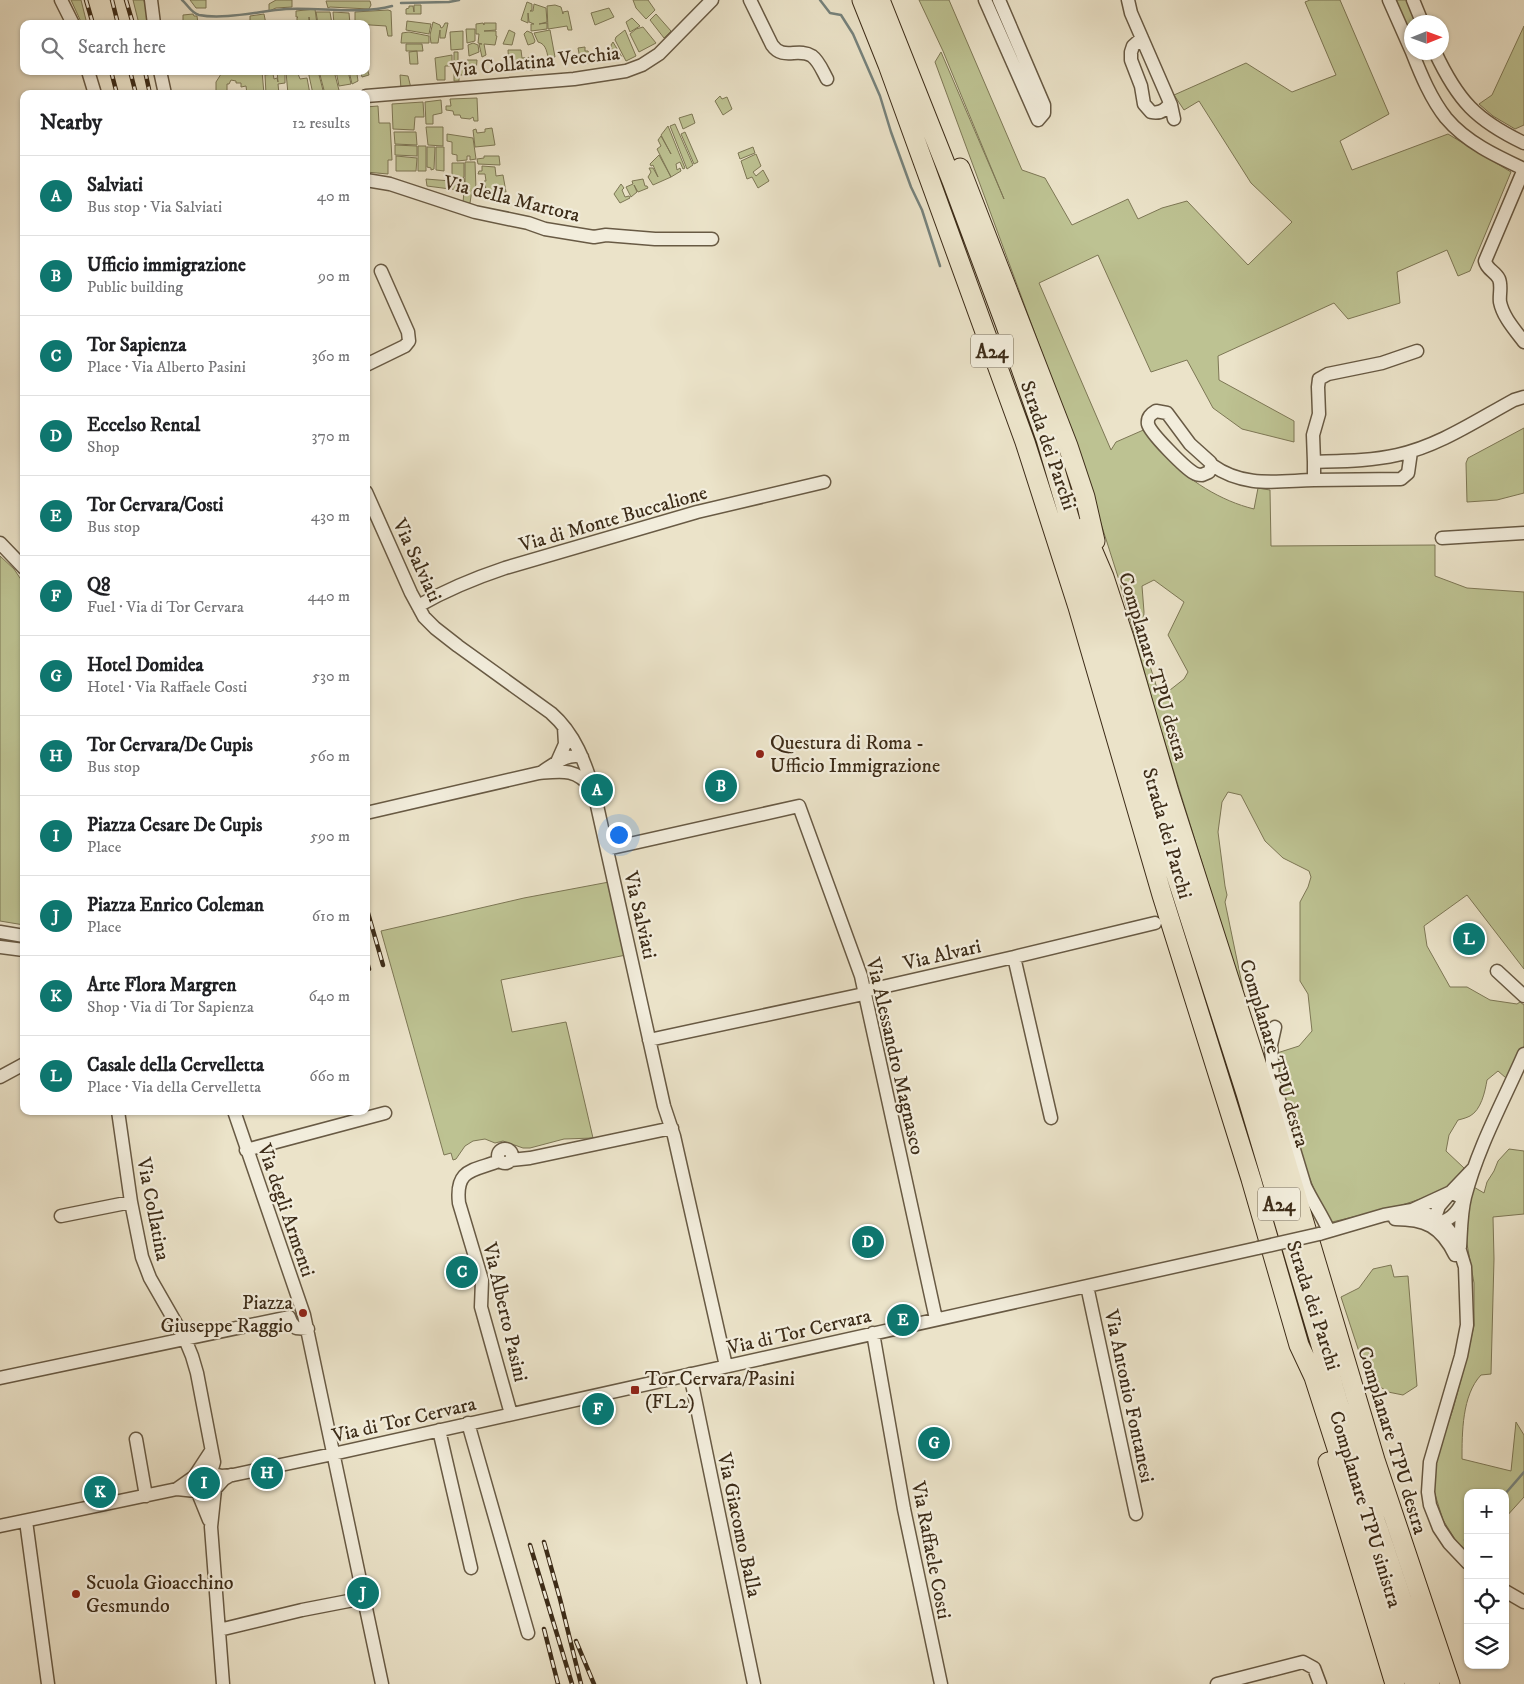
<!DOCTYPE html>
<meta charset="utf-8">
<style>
body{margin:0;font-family:"IM FELL DW Pica",serif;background:#f2f2f2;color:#202124}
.controls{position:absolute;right:15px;bottom:15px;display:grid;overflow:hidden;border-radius:10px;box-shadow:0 1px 4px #0004}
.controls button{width:45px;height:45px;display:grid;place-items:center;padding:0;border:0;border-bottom:1px solid #e0e0e0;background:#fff;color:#202124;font:25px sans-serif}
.compass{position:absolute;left:1404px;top:15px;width:45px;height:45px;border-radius:50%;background:#fff;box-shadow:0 1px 4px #0004;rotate:89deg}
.you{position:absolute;left:618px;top:834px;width:18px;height:18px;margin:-12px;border:4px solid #fff;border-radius:50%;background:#1a73e8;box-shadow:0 0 0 8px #1a73e833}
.badge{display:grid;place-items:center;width:32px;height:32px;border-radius:50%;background:#0f766e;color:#fff;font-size:16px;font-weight:700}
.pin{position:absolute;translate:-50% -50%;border:2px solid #fff;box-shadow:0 1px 5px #0006}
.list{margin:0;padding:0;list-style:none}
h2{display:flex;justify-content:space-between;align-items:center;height:65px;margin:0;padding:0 20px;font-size:21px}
h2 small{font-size:16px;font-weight:400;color:#757577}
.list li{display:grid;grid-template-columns:32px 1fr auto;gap:15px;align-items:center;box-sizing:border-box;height:80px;padding:0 20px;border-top:1px solid #e0e0e0}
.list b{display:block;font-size:19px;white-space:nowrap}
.list p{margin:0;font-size:16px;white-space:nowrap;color:#757577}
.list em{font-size:16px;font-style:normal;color:#757577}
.icon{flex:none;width:28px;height:28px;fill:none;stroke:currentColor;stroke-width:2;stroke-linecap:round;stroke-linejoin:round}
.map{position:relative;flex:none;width:1524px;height:1684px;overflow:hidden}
.search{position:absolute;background:#fff;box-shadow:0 1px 4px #0004;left:20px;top:20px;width:350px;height:55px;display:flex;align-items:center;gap:12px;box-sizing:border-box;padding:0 18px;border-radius:10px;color:#757577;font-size:19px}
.panel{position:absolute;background:#fff;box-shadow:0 1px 4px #0004;left:20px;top:90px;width:350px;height:1025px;border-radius:10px}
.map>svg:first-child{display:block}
</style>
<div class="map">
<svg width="1524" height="1684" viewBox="0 0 1524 1684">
<rect width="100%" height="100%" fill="#ebe3c9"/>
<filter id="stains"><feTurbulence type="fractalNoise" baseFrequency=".004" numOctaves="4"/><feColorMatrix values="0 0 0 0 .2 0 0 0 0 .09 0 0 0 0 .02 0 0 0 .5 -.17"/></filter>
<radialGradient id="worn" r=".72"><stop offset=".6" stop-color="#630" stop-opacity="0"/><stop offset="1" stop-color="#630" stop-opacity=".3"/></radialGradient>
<!-- green -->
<path fill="#bdc292" stroke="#7d7755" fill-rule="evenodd" d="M71,0H81L87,24H82Z
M133,0H144L149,24H139Z
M190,0H206V8H196Z
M276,0H292V7L276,8L269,11V4Z
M633,0H648L655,10L646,19L636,8Z
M919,0H949L1022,170L1045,178L1072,225L1128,199L1138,219L1162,208L1187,201L1248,265L1292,222L1251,183L1199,101L1184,110L1174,95L1246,63L1292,92L1336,75L1305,2L1310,0H1340L1389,114L1340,141L1352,170L1448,134L1511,172L1470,271L1458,276L1447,250L1397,272L1400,303L1348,319L1334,303L1218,356L1219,380L1294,421V442L1242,429L1213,408L1187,360L1151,372L1098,255L1039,283L1111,450L1116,442L1148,428C1153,437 1158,447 1165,455C1187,480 1221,501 1254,509L1258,488L1270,490L1271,546L1435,545V576L1467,588L1524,592V969L1467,895L1424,926L1427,946L1450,987H1467L1490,1000L1517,1004L1520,1002L1524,1005V1046L1512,1076L1506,1078L1498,1071L1487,1080C1485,1092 1481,1110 1470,1116C1466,1118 1462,1119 1458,1120L1449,1135L1446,1151L1464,1168L1457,1180L1441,1192L1399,1206L1332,1222L1320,1204L1298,1149L1276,1077L1277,1053L1299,1046L1312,1031L1308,994L1300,981V902L1308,887L1311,877L1309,871L1283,858L1265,841L1241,795L1228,792L1222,802L1218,832L1225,886L1227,895L1225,902L1243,989H1241L1157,717L1119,580L1076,445L935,62L941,52L1004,199L943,51ZM1154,580L1184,602L1168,635L1188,672L1184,679L1170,690L1157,688L1150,666L1143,630L1144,612L1142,586Z
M1394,0H1408L1418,22H1412L1411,40Z
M326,1H370L371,5L369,9L330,7L328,8Z
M527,2L532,4V10L530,11H533L534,4L546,8L547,22L539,24L547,23V29L531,31V24H534L529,22L528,13V23L521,20Z
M414,5H421V14H406V9L409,8V6H413L414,12Z
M555,5L561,7L563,14V12L568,11L572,30H568L567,26L548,29L547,6Z
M609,8L614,17L595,25L591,13Z
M315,9L317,24H310L309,17V24H297V18L298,17H296V11Z
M388,10L391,11L392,36H388L386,26L355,24V12Z
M316,12H330L332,24H318Z
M333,12L349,13L350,24H334Z
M193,14L194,16H197L198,24H183V15Z
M264,14L266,24H250V16Z
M656,14L671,31L664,38L650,20Z
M632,18L640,26L630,32L626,22Z
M407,21L431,24L429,34L406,30Z
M433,22L440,25L441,28L443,27L445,23H448L445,38H440V30L438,43H431L430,35Z
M483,23L484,25V23H496V30L484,31H496V36H497L495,45L484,44L486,55L482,57L479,44H482L478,43L479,34H476V24Z
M1524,26V125L1515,129L1493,116L1479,104L1492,95Z
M643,27L656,43L639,52L630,34L636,29Z
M466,29H475V41L467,43Z
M509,30L515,33L512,45L503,44Z
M550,30L555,57L552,58L553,62H549C547,54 547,44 538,42L534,33Z
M625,30L636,56L626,61L615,40L616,37Z
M463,31V49L451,50L450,32Z
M527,31L532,33L535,41L534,43L528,45L524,34Z
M409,32L429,36V43H401L402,33Z
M613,42L622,57L614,60L611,45Z
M473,43L478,45L479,52L469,56L468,45Z
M406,44H422L423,51H406Z
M585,47V51H588L590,56H594L595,61L587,63L586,57V63L581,64L578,48Z
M508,50H521L522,58L533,57V70H526V69L509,70Z
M417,51L418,64H410L409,52Z
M454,52H458V64H467L468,75H459V70V81H454Z
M452,55V66H445V80H437L435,58Z
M467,60H477L476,73L469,74Z
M366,64L369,75L362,77L361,73L357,74L358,81L352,84L349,71H366Z
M223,71H262L264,94H247L246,86L241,87V83H236V81L231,80L229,84H227V94H216V82Z
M277,71H285V83L278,84L279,94H266L265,75L273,74L274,79L277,78L278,82Z
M297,71L300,79L307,78L310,94H288L286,72Z
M308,71H318L324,94H313Z
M319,71H334L340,94H325Z
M336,71H348L351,84L339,86Z
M400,75L408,76L411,88L401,89Z
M720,96L722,99L727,97L732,109L723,115L715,101Z
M477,98L478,121H474L473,117L470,119L461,118L460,115H454L453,111L446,110V106H451L450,99Z
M441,100L442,113L433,115V124H426L425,102Z
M423,102L424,117H415L414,130L393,129L392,104Z
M378,106L379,123H390L392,160H388V174L366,172V107Z
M692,114L695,123L683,129L679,118Z
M675,124L693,165L687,169L670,126Z
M668,126L685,168L683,169L680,162L676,164L677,170L680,168L681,171L671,177L657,149L661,146L658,140L661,136L671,154L661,135Z
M426,127H443V146L428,145Z
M492,128L495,145L475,147L473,130L476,129L477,133L485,132V129Z
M394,132H416L417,145L395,144Z
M685,132L698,162L694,164L681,134Z
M447,134L473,138L476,159L470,160V156H467V160L457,161V155L452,154V142L447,141Z
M395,145L417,146V156L395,155Z
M418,146H426V171H418Z
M427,147H435L434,169L431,170V168L427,167Z
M436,147H444V171L436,170Z
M753,147L755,153L740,159L738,153Z
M756,154L761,166L753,172L756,176L763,170L769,181L758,188L752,177L747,179L741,161Z
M659,155L671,177L653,185L648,177L651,172L649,168H653L658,177L653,165L651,166L650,164Z
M396,156L417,158L416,171H396Z
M484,156H499L500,165L478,164L477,159L484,158Z
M465,162H475L476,189L472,190L470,203L463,202L464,192L452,189L453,182L461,183L462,178H464L465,185Z
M452,163H464V177L461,179L455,177L454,179L452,178Z
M482,166L495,167L496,176L503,175L506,192L486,190L484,181H486L485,174H478L479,171H482Z
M426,179L451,181L450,189L427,186Z
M643,179L645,186H647L648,188L638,192L634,185L637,192L631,197L626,187L633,184L632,181Z
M621,184L624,188L622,190L625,197L629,196L630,198L620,203L614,194Z
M1524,428V493L1497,500L1467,502L1466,463L1468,458Z
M0,556L14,569L24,584V925L0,921Z
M609,882L626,955L501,980L512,1032L566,1022L593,1138L564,1139L530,1148H523L503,1141L495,1143L485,1139L473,1141L465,1146L456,1159L453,1160L451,1153L444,1155L381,931L524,898Z
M1509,1149L1524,1151V1214L1493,1217L1494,1259L1491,1374L1481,1375C1462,1395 1462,1433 1462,1459L1511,1471L1516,1422L1524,1435V1497L1505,1518V1493H1468V1553L1458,1544L1443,1520L1434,1491L1435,1462L1453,1409L1466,1361L1474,1325V1283L1467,1244L1466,1220L1472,1186L1484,1193L1487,1182L1494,1171L1498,1161Z
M1391,1265L1394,1277L1408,1276L1417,1386L1403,1395L1388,1392L1368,1379L1341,1297L1359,1288L1373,1269Z"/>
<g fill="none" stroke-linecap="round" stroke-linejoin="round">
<!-- stream -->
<path stroke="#76827c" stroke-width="2.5" d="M182,0C188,5 191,13 199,15C224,20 260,11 286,9C321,7 358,15 392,6
M820,0L830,13L841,15L853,34L880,96L891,132L911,187L922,210L940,266
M401,3L449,2L459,0
M1505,1494L1524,1472
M1465,1540L1468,1537"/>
<defs>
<path id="minor" d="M61,0L73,24
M151,0L154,24
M750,0L772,45C783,61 798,47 812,56C819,61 823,72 827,79
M985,0L1038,120L1044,113V105L999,0
M1128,0L1131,13L1171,105L1174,119
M1389,0L1412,52
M1413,0L1422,22
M1142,38L1133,46L1131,52V60L1141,86L1144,104L1151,112C1160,114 1166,110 1170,103
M1412,52C1421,75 1431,99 1446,118C1466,142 1496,156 1524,169
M1435,52C1458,101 1476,120 1524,143
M88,71L95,94
M160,71L165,94
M366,96L574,79L626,71L642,65L659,54L712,0
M1524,169L1485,261C1487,270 1495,271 1499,279C1502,286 1499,295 1500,302C1503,317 1515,330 1524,342
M366,180L390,184L475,212L528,223L545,229L594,237L606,235L655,239H712
M366,365L405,346L409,341L408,332L381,271
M1156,411L1167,413L1190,444L1210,462L1212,465L1209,472L1202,475C1199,475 1197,475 1194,473C1185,468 1150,433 1148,424C1147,417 1151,414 1156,411Z
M1411,452L1408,473L1401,479L1314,480V462C1342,461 1370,461 1397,455C1439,446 1477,420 1514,400L1524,397
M1314,462L1313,435L1319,414L1318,387L1319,379L1328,374L1382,363L1417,351
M1212,465C1244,488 1277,481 1314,480
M366,492L411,593L424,617L435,628L458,646L551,713C575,734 585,762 594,792L664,1106L674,1136L726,1366
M1442,538L1524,533
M0,543L24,568
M418,606C446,590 475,578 505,568L697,512L824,482
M557,762L565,744L564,727
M542,772C553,765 568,752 582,757
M366,813L539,773C561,771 577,768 591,788
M607,849L799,806L861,976L936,1319
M0,932L24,936
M0,947L24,950
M1014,957L1051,1118
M1497,971L1524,996
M1275,1027L1271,1045L1273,1080L1305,1186C1312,1201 1322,1215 1329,1231
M649,1040L859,995L869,990L1014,957L1155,923
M0,1077L24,1064
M118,1111L131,1202L142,1257L150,1278L185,1339L192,1356L197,1373L214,1462L211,1472
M234,1111L304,1315L382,1684
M498 1156a7 7 0 1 1 14 0a7 7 0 1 1-14 0Z
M246,1150L385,1113
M511,1160L530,1158L672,1128
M499,1161C474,1171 455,1168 459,1203L482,1280L481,1307L511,1414
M1451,1192L1464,1199C1456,1216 1449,1220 1432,1226L1439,1206Z
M1412,1210L1451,1192L1473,1169
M61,1216L131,1202
M1395,1219C1425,1219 1441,1226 1455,1255
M1319,1234L1384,1215L1412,1210L1429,1215L1443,1223L1453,1235L1458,1244L1465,1267L1467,1325L1461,1356L1430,1462L1428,1492L1430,1505L1439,1528L1449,1543L1468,1563
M1460,1247C1461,1231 1461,1213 1465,1197C1478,1147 1503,1102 1524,1054
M1087,1286L1136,1514
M873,1333L904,1509L941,1684
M690,1374L754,1684
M0,1378L289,1317L291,1322L296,1328L308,1329
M468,1423L528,1633
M439,1430L471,1568
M136,1439L146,1496
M213,1474L222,1476L233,1475L333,1454L1258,1248
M177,1489L194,1477L211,1451
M198,1493L209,1520
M26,1521L48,1684
M0,1526L177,1489L196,1491
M1505,1591L1524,1602
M219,1630L302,1610L364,1598
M223,1684L211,1527L215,1489L224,1479L231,1475
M1217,1684L1303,1662L1314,1668L1320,1684"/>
<path id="highway" d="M862,0L888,65L1025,442L1078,607L1162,895L1251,1179L1299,1345L1314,1377L1387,1604L1415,1684
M880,0L952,181L1005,323L1046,439L1152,800L1246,1093L1339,1406L1376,1523L1430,1684
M960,168L1068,446L1085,497L1095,541
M1083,528L1104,577L1124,638L1169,792L1264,1088L1375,1460L1450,1684
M1328,1462L1395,1684"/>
</defs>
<!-- minor casing -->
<use href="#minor" stroke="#685a44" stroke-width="15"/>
<!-- highway casing -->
<use href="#highway" stroke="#3d2c18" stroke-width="21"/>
<!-- minor -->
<use href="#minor" stroke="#f2eddc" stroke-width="12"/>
<!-- highway -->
<use href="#highway" stroke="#ebe3c9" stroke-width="19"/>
<defs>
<path id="rail" d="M86,0L93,24
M112,0L118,24
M126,0L133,24
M111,71L117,94
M130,71L136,94
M145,71L150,94
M366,906L383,965
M366,958L369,969
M544,1542L560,1599L581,1684
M530,1545L572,1684
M544,1629L558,1684
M576,1641L594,1684"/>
</defs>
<!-- rail casing -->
<use href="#rail" stroke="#3d2c18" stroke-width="4.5"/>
<!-- rail -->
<use href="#rail" stroke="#f2eddc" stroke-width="2.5" stroke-dasharray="8" stroke-linecap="butt"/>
<defs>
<path id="minor-bridge" d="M1258,1248L1319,1234"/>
</defs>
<!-- minor-bridge casing -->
<use href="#minor-bridge" stroke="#685a44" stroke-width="15" stroke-linecap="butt"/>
<!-- minor-bridge -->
<use href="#minor-bridge" stroke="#f2eddc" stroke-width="12"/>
</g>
<!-- markers -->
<g fill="#8f2418" stroke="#f2eddc" stroke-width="2">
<circle cx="760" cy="754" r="5"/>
<circle cx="303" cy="1313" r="5"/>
<rect x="630" y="1385" width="10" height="10" rx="2.5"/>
<circle cx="76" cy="1594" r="5"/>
</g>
<g text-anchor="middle" stroke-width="4.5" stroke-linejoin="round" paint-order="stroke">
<!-- shield labels -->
<g fill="#f2eddc" stroke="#736653" stroke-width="1">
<rect x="971" y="334.5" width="42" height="33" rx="4"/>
<rect x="1258" y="1187.5" width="42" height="33" rx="4"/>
</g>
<g font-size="19" font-weight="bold" fill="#3d2c18">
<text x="992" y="358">A24</text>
<text x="1279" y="1211">A24</text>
</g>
<!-- street labels -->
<g font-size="20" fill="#3d2c18" stroke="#f2eddc">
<text transform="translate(535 61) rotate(-6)" y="7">Via Collatina Vecchia</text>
<text transform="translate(512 198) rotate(14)" y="7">Via della Martora</text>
<text transform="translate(1049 445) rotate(71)" y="7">Strada dei Parchi</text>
<text transform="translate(613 518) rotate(-16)" y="7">Via di Monte Buccalione</text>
<text transform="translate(418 560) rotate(65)" y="7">Via Salviati</text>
<text transform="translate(1154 666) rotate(73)" y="7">Complanare TPU destra</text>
<text transform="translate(1168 833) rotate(74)" y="7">Strada dei Parchi</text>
<text transform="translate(641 915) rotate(77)" y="7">Via Salviati</text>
<text transform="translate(942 954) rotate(-13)" y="7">Via Alvari</text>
<text transform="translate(1275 1053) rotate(73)" y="7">Complanare TPU destra</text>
<text transform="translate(896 1056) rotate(77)" y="7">Via Alessandro Magnasco</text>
<text transform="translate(154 1209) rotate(79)" y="7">Via Collatina</text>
<text transform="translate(287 1210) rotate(71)" y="7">Via degli Armenti</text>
<text transform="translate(1314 1305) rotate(72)" y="7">Strada dei Parchi</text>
<text transform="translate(506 1312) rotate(77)" y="7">Via Alberto Pasini</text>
<text transform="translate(799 1331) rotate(-13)" y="7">Via di Tor Cervara</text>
<text transform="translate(1130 1396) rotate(78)" y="7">Via Antonio Fontanesi</text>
<text transform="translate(404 1419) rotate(-13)" y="7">Via di Tor Cervara</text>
<text transform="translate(1393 1440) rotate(73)" y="7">Complanare TPU destra</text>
<text transform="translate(1366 1509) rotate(73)" y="7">Complanare TPU sinistra</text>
<text transform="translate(740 1525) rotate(78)" y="7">Via Giacomo Balla</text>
<text transform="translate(932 1550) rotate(79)" y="7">Via Raffaele Costi</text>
</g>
<!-- poi labels -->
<g font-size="20" fill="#3d2c18" stroke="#f2eddc" text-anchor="start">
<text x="770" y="749">Questura di Roma -<tspan x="770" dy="23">Ufficio Immigrazione</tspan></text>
<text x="293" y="1309" text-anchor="end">Piazza<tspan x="293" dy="23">Giuseppe Raggio</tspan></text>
<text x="645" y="1385">Tor Cervara/Pasini<tspan x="645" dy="23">(FL2)</tspan></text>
<text x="86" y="1589">Scuola Gioacchino<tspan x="86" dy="23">Gesmundo</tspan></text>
</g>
</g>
<rect width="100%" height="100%" filter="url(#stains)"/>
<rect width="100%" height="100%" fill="url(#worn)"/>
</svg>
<div class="controls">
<button>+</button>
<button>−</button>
<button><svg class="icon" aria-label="locate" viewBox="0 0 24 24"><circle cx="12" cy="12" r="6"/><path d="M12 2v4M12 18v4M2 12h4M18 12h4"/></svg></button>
<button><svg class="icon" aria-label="layers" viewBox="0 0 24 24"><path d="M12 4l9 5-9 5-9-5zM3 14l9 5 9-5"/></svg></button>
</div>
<svg class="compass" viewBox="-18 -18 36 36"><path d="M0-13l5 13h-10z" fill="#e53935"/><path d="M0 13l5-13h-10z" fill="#757577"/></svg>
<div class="you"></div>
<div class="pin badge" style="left:597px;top:790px">A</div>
<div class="pin badge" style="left:721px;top:786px">B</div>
<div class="pin badge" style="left:462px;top:1272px">C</div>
<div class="pin badge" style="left:868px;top:1242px">D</div>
<div class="pin badge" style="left:903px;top:1320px">E</div>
<div class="pin badge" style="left:598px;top:1409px">F</div>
<div class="pin badge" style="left:934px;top:1443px">G</div>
<div class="pin badge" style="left:267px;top:1473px">H</div>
<div class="pin badge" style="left:204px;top:1483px">I</div>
<div class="pin badge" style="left:363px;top:1593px">J</div>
<div class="pin badge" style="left:100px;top:1492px">K</div>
<div class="pin badge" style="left:1469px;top:939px">L</div>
<div class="search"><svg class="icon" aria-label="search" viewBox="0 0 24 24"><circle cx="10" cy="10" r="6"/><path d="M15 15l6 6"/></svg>Search here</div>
<section class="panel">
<h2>Nearby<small>12 results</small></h2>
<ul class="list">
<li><span class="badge">A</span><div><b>Salviati</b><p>Bus stop · Via Salviati</p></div><em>40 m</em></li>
<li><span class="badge">B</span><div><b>Ufficio immigrazione</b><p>Public building</p></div><em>90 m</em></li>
<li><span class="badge">C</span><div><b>Tor Sapienza</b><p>Place · Via Alberto Pasini</p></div><em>360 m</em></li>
<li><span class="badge">D</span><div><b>Eccelso Rental</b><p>Shop</p></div><em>370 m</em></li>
<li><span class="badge">E</span><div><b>Tor Cervara/Costi</b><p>Bus stop</p></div><em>430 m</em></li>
<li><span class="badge">F</span><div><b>Q8</b><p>Fuel · Via di Tor Cervara</p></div><em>440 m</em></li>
<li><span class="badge">G</span><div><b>Hotel Domidea</b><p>Hotel · Via Raffaele Costi</p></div><em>530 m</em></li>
<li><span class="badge">H</span><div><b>Tor Cervara/De Cupis</b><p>Bus stop</p></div><em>560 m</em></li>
<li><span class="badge">I</span><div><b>Piazza Cesare De Cupis</b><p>Place</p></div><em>590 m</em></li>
<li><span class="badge">J</span><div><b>Piazza Enrico Coleman</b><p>Place</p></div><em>610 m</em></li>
<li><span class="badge">K</span><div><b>Arte Flora Margren</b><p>Shop · Via di Tor Sapienza</p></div><em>640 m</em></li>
<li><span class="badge">L</span><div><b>Casale della Cervelletta</b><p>Place · Via della Cervelletta</p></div><em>660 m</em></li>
</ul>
</section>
</div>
